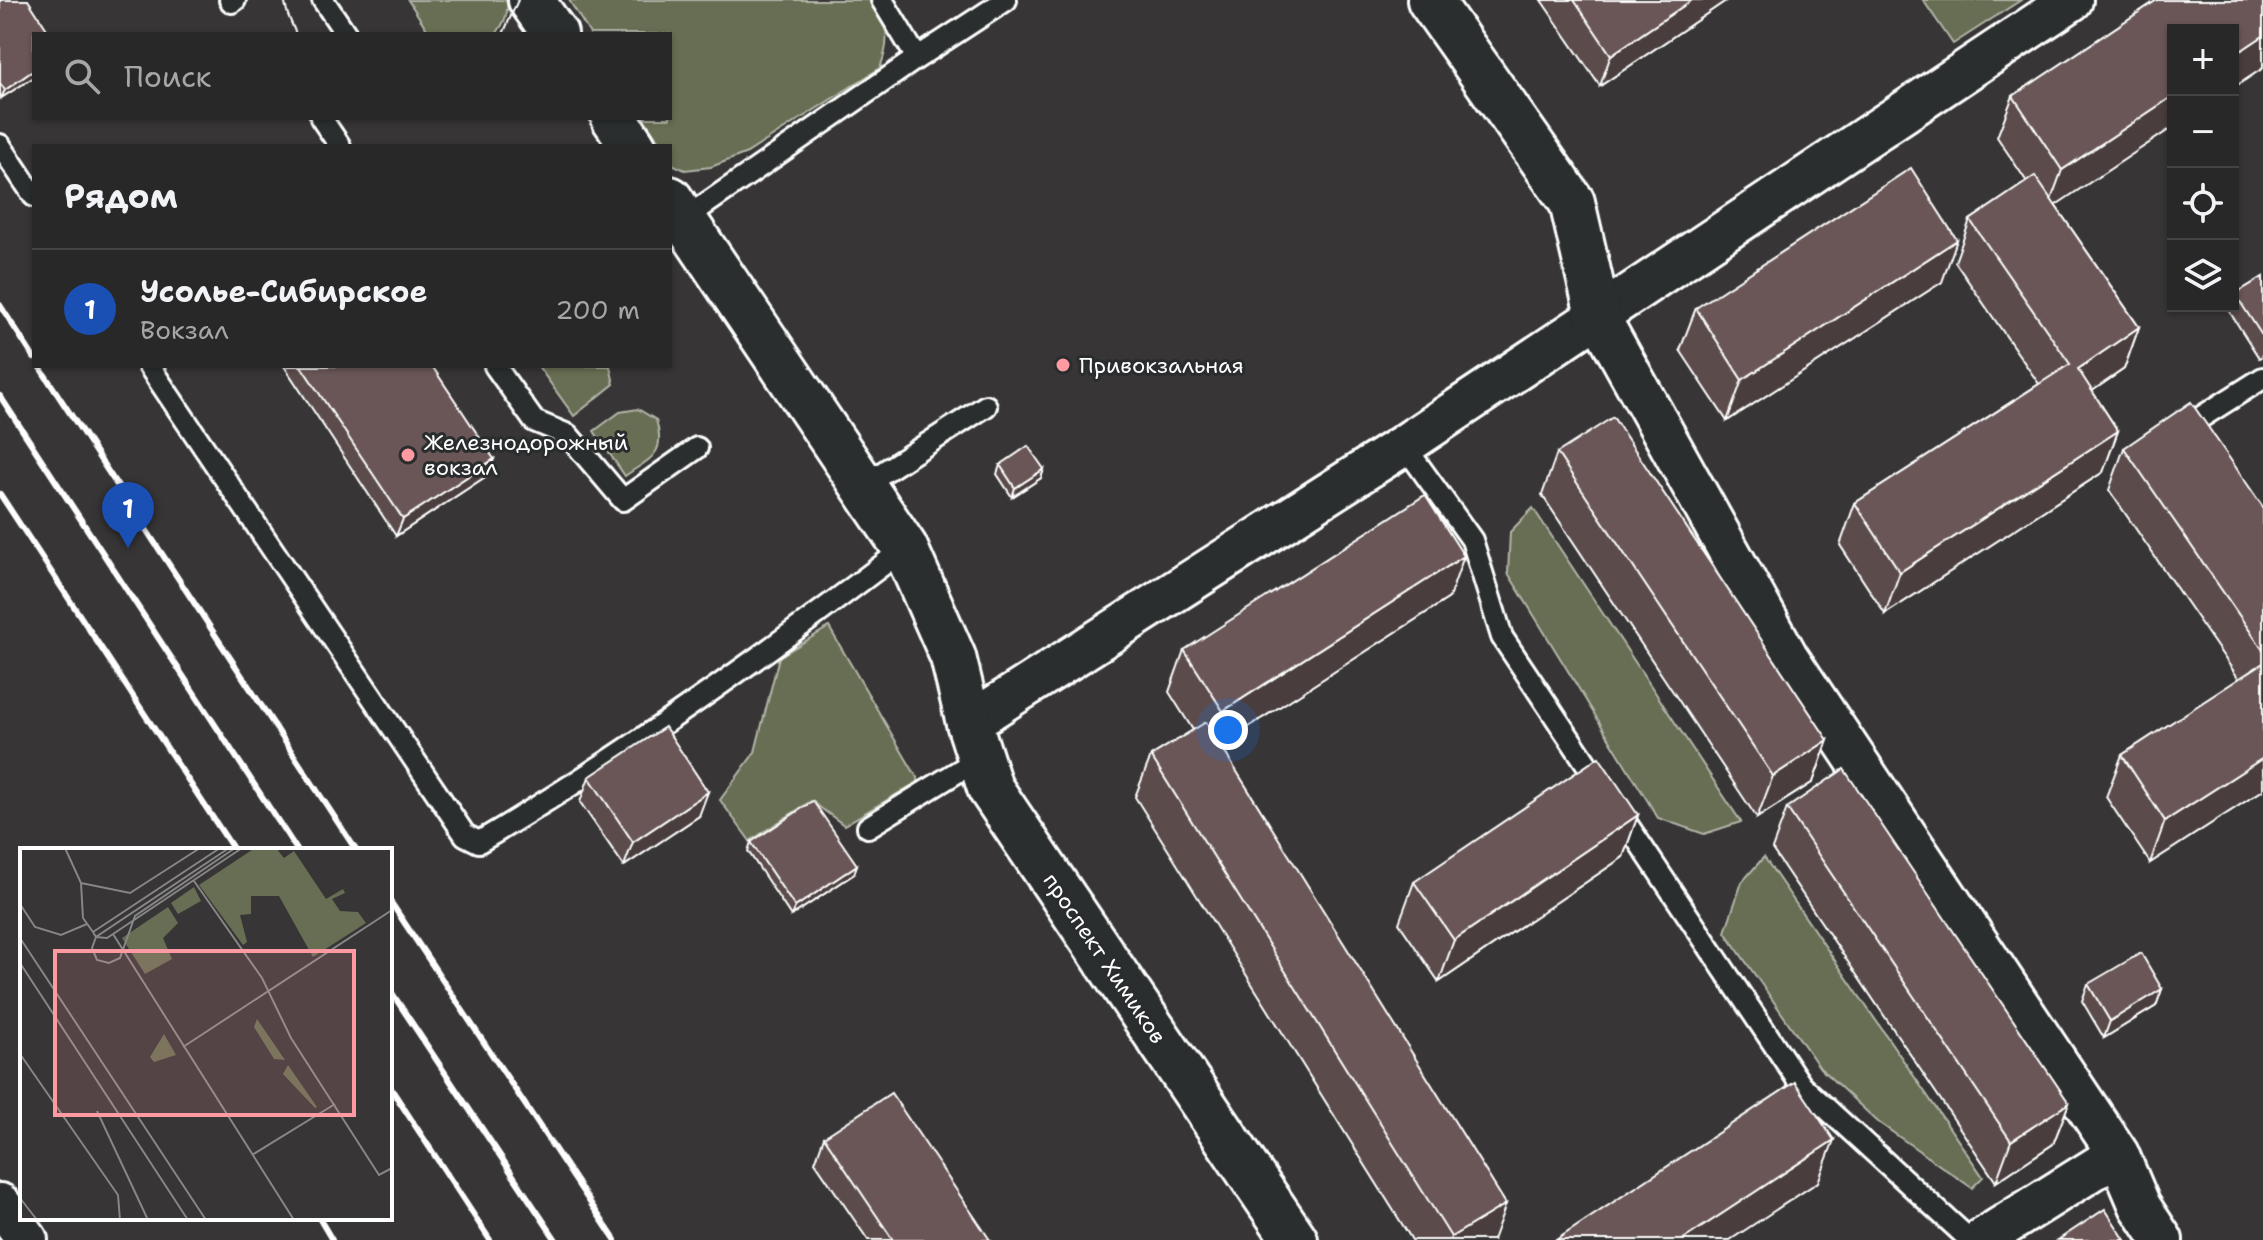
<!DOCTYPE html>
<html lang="ru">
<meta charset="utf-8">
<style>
body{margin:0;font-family:"Shantell Sans",sans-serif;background:#353434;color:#f1f3f6}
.controls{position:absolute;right:24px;top:24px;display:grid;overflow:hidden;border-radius:0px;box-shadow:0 2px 6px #0004}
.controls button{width:72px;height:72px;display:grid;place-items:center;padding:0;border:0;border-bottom:2px solid #454445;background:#292828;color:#f1f3f6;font:40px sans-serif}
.you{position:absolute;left:1228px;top:730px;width:28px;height:28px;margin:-20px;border:6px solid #fff;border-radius:50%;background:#1a73e8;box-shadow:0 0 0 12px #1a73e833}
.badge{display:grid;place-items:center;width:52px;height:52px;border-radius:50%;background:#95b2f1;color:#fff;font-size:26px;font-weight:700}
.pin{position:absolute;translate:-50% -66px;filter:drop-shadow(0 2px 4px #0008)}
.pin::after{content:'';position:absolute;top:42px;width:28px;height:24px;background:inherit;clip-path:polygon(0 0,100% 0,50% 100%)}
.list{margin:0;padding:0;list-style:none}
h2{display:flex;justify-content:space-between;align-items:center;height:104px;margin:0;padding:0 32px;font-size:34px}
h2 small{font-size:26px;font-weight:400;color:#a5a6a8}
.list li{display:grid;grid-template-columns:52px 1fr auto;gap:24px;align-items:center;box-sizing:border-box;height:120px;padding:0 32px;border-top:2px solid #454445}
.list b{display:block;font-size:30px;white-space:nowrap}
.list p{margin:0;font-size:26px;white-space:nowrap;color:#a5a6a8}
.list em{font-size:26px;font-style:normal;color:#a5a6a8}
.icon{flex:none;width:44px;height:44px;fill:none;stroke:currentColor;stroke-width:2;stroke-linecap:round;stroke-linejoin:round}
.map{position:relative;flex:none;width:2263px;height:1240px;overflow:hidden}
.search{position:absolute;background:#292828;box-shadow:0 2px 6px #0004;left:32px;top:32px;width:640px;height:88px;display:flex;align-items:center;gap:20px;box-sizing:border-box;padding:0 28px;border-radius:0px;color:#a5a6a8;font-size:30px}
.panel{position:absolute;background:#292828;box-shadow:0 2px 6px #0004;left:32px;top:144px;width:640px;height:224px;border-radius:0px}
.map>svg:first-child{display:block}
</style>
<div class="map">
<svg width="2263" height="1240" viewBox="0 0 2263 1240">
<rect width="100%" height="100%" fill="#373536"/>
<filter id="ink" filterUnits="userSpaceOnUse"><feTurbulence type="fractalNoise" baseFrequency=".0125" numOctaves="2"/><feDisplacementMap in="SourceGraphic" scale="16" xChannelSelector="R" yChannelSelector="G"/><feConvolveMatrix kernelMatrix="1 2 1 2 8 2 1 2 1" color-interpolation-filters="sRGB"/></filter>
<g filter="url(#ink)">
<!-- green -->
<path fill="#676e53" stroke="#b3b6a9" stroke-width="2" d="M408,0H506C510,12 504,24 496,34H430Z
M569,0H872C888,26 891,39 880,68L747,153L711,167L685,170L674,165L670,159V146H662L644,118H670V34H590Z
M1923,0H2021L1953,44Z
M538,366H610L614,384L574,416Z
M638,409L656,420C666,455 652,457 625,476L594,431L620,412Z
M1533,508L1741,822L1704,834L1658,818L1508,573L1510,532Z
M829,627L919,781L844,825L811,801L750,841L720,800L755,752L779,657Z
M1764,857L1983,1177L1972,1188L1878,1122L1820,1068L1725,932L1742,882Z"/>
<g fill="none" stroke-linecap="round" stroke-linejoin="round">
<defs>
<path id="lane" d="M230,0L232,2L235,0
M323,0L346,34
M882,0L917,58
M321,118L340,146
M0,145L34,196
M684,219L917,58L1006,0
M149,366L465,835L479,842C628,754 768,652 905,548
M495,366L534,421L568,435L623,500L697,448
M2184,428L2263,378
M1404,445L1472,540L1502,637L1801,1085L1970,1240
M862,486L986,406
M868,827L980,758"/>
<path id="street" d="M1590,281L1598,315L1787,656L2118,1154L2140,1206L2162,1240
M969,723L1404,445L2072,0
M0,1204L27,1240
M1981,1240L2118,1154"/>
<path id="secondary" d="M531,0L555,34
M1430,0L1572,202L1598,315
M614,118L633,146
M670,199L905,548L953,657L969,723L990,788L1295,1240"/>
</defs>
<!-- lane casing -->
<use href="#lane" stroke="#fff" stroke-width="26"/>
<!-- street casing -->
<use href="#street" stroke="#fff" stroke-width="46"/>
<!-- secondary casing -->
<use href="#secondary" stroke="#fff" stroke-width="50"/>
<!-- lane -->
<use href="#lane" stroke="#2a2d2e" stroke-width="20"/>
<!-- street -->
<use href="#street" stroke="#2a2d2e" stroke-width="40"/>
<!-- secondary -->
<use href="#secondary" stroke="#2a2d2e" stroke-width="44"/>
<!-- tram -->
<path stroke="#fff" stroke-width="2" d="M284,0L288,15L296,34
M503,34L518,0"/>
<!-- rail -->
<path stroke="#fff" stroke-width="6" d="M0,305L34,358
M39,366L356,850
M0,396L297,850
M0,494L234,850
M390,901L615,1240
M390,990L556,1240
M390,1087L490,1240
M319,1218L332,1240"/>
</g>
<!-- wall -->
<path fill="#5b4b4b" stroke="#fff" stroke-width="2" d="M0,0L34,34V77L1,98L0,96Z
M1541,0H1727L1600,86Z
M2157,0H2263V68L2233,88V30H2173V127L2055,205L2139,327L2124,369L2092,391L2118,431L2103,472L1885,614L1840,545L1855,503L2039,384L1955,262L1970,220L2027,182L1997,137L2013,96Z
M2263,277V356L2259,358L2229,311L2231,306H2233V301L2235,294Z
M1942,282L1727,421L1680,350L1696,308Z
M284,366H432L488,475L396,536Z
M2124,448L2263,507V790L2150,863L2106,797L2122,755L2239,679L2109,490Z
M1557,453L1828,740L1813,782L1757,818L1542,495Z
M1000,465L1044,469L1041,478L1012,497L997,474Z
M1449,598L1220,745L1493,1240H1412L1135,797L1151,756L1193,730L1169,692L1184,650Z
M589,777L699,816L624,866L580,802Z
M1787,808L2069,1103L2053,1144L1996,1182L1772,849Z
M1638,815L1623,857L1439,982L1399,923L1414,882Z
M751,842L854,874L791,916L748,851Z
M2088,984L2162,989L2156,1006L2104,1038L2082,1001Z
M824,1137L990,1240H868L815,1162Z"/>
<!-- shaded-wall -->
<path fill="#4a3d3d" stroke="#fff" stroke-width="2" d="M1692,0H1727L1600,86L1611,55Z
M2263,36V68L2233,88V56Z
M34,70V77L1,98L5,90Z
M2173,96V127L2047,211L2062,170Z
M1957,240L1942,282L1727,421L1742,380Z
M2139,327L2124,369L2063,411L2078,369Z
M2118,431L2103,472L1885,614L1900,572Z
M494,459L488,475L396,536L403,519Z
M1044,469L1041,478L1012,497L1015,488Z
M1464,556L1449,598L1208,753L1223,711Z
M1828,740L1813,782L1757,818L1773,776Z
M2263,758V790L2150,863L2165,821Z
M708,792L699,816L624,866L633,842Z
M1638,815L1623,857L1439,982L1454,940Z
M857,865L854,874L791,916L795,907Z
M2162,989L2156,1006L2104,1038L2110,1021Z
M2069,1103L2053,1144L1996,1182L2011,1141Z
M1834,1140L1818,1182L1730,1240H1682Z
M1506,1204L1493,1240H1450L1451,1237Z"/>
<!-- building -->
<path fill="#6a5757" stroke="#fff" stroke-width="2" d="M0,0H28L50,34H34V70L5,90L0,83Z
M1574,0H1692L1611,55Z
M2157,0H2263V36L2233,56V30H2173V96L2062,170L2013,96Z
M1911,168L1957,240L1742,380L1696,308Z
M2035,176L2139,327L2078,369L2118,431L1900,572L1855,503L2070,364L1970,220Z
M2263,277V337L2235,294Z
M301,366H432L494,459L403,519Z
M2191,402L2263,507V650L2124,448Z
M1613,417L1828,740L1773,776L1557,453Z
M1028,446L1044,469L1015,488L1000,465Z
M1425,495L1464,556L1223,711L1184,650Z
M2263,663V758L2165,821L2122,755Z
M1206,722L1506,1204L1451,1237L1151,756Z
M665,727L708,792L633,842L589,777Z
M1599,757L1638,815L1454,940L1414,882Z
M1844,769L2069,1103L2011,1141L1787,808Z
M813,801L857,865L795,907L751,842Z
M2141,953L2162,989L2110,1021L2088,984Z
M1795,1082L1834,1140L1682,1240H1556Z
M891,1093L990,1240H893L824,1137Z
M2105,1209L2125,1240H2058Z"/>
</g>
<!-- markers -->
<g fill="#ff9aa2" stroke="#2a2d2e" stroke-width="3">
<circle cx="1063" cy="365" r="8"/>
<circle cx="408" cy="455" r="8"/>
</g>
<g text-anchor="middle" stroke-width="6" stroke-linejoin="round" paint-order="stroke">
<!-- poi labels -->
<g font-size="22" fill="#fff" stroke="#2a2d2e" text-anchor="start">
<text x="1079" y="373">Привокзальная</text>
<text x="424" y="450">Железнодорожный<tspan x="424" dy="25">вокзал</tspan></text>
</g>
<!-- street labels -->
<g font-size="22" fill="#fff" stroke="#2a2d2e">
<text transform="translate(1105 958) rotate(56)" y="8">проспект Химиков</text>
</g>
</g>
<!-- overview -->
<g transform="translate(20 848)">
<rect width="372" height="372" fill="#373536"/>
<path d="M235,0H256L264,10L274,3L306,51L323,41L325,45L312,51L320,63L338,64L346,75L293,109L259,48H231V66L220,67L227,94L223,97L179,37ZM174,39L181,53L158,66L151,55ZM148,59L158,75L143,90L152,111L125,126L102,90ZM237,171L265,212L254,211L234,179ZM144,186L156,207L134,214L130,209ZM268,217L297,259L295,260L263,226Z" fill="#676e53"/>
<path fill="none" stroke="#878686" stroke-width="2" d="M45,0L61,35L63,70L73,84M200,0L73,84L76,89L87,90L222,0M209,0L76,89L72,100L77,112L89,115L100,110L115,68L215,0M174,33L242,130L271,190L359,327L372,320M61,35L110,45L180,0M0,56L15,79L41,87L67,76M93,86L274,372M0,90L186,372M0,115L168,372M163,199L372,62M0,206L98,347L100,372M77,263L128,372M232,307L315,256M0,350L17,372"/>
<path fill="#ff9aa2" fill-opacity="0.15" stroke="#ff9aa2" stroke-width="4" d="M35,103H334V267H35Z"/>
<rect width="372" height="372" fill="none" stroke="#fff" stroke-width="4"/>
</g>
</svg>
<div class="controls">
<button>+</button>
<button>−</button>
<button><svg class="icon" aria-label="locate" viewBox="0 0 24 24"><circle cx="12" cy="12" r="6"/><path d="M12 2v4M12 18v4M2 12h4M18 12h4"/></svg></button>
<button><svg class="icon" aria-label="layers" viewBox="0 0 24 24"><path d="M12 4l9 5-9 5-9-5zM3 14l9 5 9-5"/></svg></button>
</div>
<div class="you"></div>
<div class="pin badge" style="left:128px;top:548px;background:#1a4fb4">1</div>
<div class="search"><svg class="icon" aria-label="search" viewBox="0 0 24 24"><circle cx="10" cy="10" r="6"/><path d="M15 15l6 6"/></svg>Поиск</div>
<section class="panel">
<h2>Рядом<small></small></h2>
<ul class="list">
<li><span class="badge" style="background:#1a4fb4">1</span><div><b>Усолье-Сибирское</b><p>Вокзал</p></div><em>200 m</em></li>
</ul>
</section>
</div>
